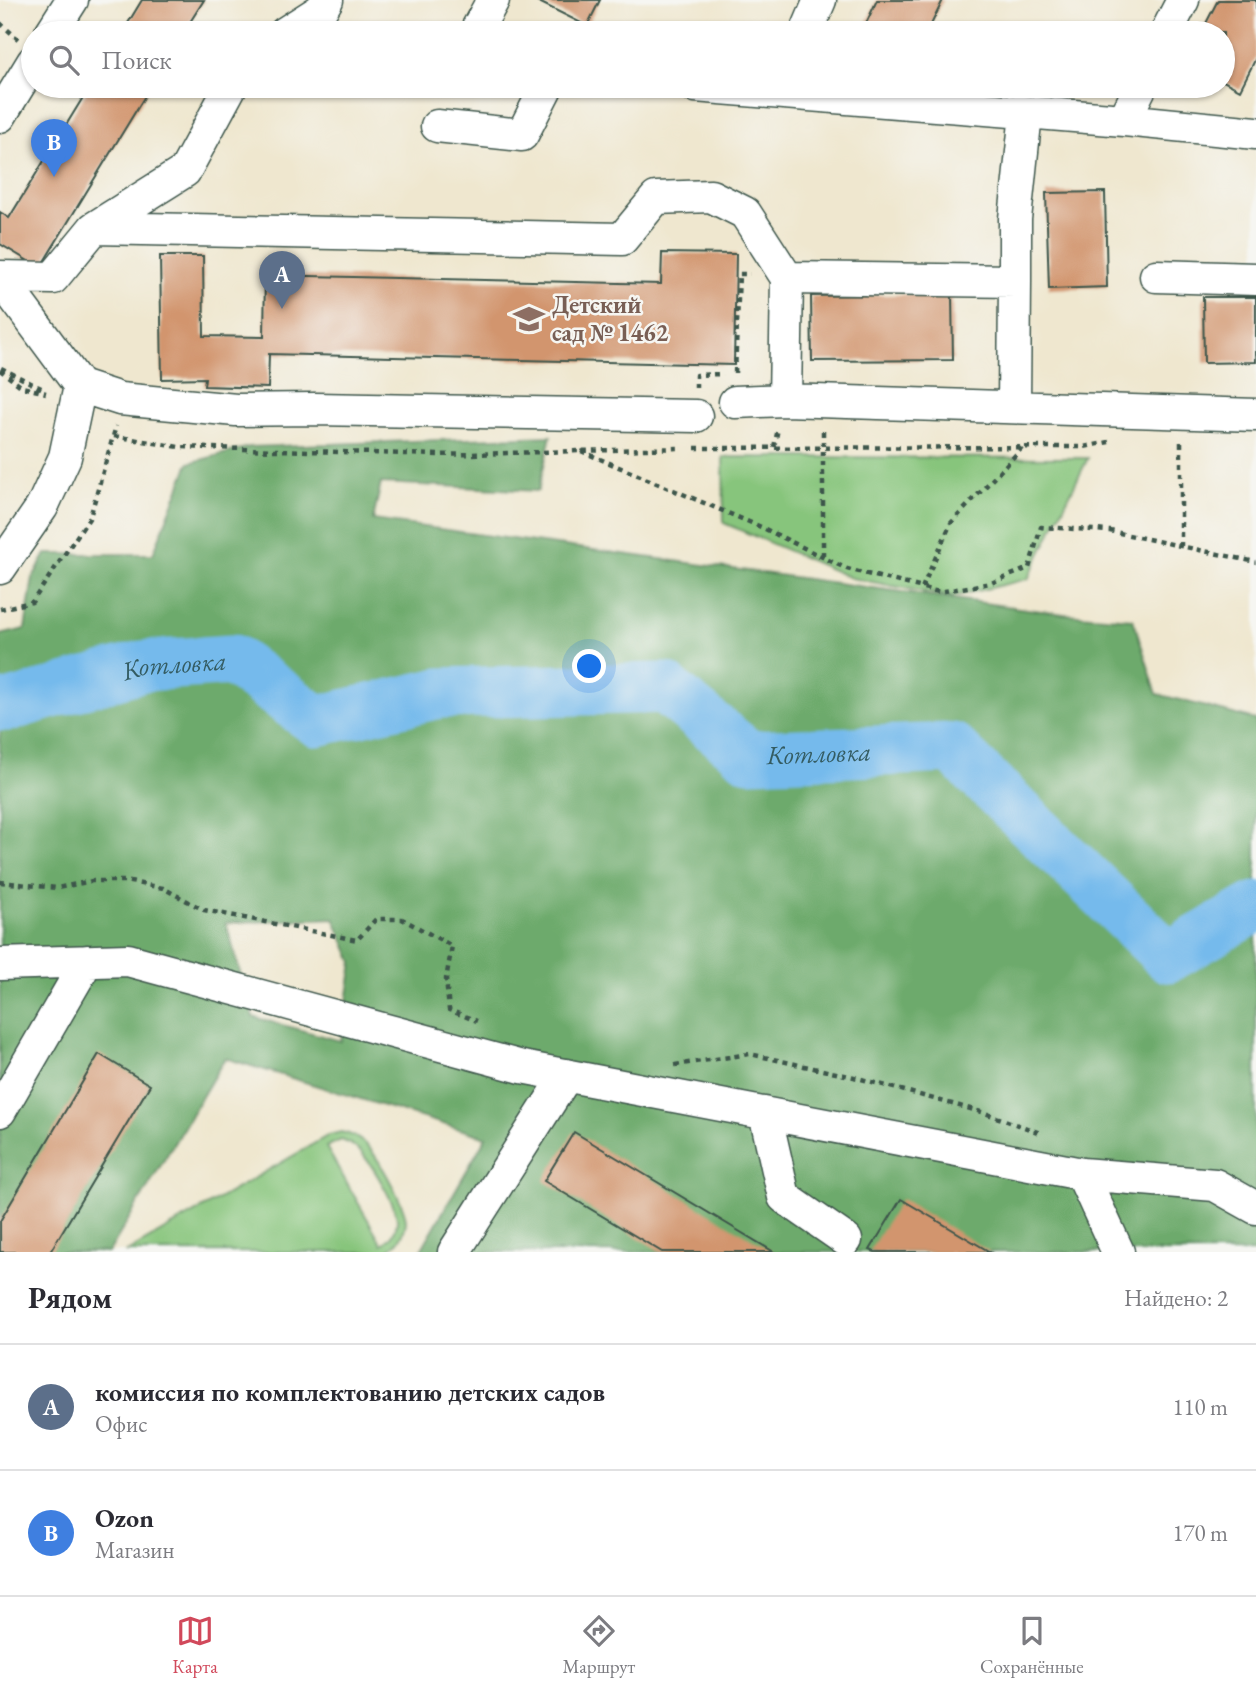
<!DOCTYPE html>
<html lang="ru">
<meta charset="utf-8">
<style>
body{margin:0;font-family:"EB Garamond",serif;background:#f2f2f3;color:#2b2b33}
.you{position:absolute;left:590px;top:667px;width:24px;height:24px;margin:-18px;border:5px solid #fff;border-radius:50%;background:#1a73e8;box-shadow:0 0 0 10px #1a73e833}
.badge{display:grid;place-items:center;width:46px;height:46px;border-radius:50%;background:#d1495b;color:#fff;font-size:23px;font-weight:700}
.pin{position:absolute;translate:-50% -58px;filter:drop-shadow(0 2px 4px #0008)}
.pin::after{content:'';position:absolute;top:37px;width:24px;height:21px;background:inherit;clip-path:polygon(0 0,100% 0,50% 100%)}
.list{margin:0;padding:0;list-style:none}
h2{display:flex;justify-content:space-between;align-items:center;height:91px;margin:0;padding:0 28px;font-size:30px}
h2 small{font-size:23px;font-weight:400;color:#7c7c81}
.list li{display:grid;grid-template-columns:46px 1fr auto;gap:21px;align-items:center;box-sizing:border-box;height:126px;padding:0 28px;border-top:2px solid #e1e1e2}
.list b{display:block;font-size:26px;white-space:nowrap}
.list p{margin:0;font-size:23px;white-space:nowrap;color:#7c7c81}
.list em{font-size:23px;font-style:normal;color:#7c7c81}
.icon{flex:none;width:38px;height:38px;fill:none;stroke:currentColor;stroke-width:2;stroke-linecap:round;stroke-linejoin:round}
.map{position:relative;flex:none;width:1256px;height:1252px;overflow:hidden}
.search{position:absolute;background:#fff;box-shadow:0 2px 5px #0004;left:21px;right:21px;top:21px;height:77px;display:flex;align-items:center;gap:18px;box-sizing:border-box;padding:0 24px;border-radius:38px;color:#7c7c81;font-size:26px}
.sheet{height:343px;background:#fff}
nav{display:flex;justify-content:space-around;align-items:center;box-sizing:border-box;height:98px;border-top:2px solid #e1e1e2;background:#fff;font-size:19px;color:#7c7c81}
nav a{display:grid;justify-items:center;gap:4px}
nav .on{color:#d1495b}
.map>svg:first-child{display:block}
</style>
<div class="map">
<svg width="1256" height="1252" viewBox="0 0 1256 1252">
<rect width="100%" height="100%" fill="#f6f6f2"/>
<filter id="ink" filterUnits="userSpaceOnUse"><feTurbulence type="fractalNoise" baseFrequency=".0143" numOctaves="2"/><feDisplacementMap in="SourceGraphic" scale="14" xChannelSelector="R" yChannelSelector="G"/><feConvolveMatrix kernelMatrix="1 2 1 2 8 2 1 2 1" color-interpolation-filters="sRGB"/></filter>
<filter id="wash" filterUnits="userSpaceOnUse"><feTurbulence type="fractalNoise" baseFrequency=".00686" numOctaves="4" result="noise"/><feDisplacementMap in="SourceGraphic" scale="28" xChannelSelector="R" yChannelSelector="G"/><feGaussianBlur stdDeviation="1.57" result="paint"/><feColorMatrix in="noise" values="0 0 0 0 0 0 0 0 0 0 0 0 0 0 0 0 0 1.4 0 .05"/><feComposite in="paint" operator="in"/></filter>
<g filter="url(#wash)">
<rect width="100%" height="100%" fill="#efe7cf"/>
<!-- green -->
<path fill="#87c57c" stroke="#538158" stroke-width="2" fill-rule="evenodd" d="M723,457L1088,458L1028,579L952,597L851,578L724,523Z
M341,1132C353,1134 361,1139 369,1148C379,1159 406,1207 406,1221C405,1235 397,1245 385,1252H127L329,1135ZM341,1140C350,1143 358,1148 364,1156C374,1168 397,1206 397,1221C396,1232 391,1239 382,1244L326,1147Z"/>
<!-- forest -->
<path fill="#6daa6c" stroke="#467450" stroke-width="2" fill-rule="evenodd" d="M551,436L538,491L381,483L373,520L1064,614L1133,619L1157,694L1256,720V1252H420L486,1137L225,1058L109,1252H0V635L25,629L33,577L46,554H153L189,463L249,447ZM334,918L353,962L341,1041L253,1017L226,923Z"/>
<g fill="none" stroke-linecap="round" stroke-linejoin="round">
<!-- river -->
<path stroke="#75baec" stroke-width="51" id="s1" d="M0,705L8,706L143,666L233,660L317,721L440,693L665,688L749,756L952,748L1168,957L1256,907"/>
</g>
<g id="blocks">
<!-- building -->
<path fill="#d2956e" d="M142,0H204L183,33H122Z
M535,0H600L587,26Z
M877,0H943L927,33H864L862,32Z
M1218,0H1256V58L1240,90L1223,81V33H1201Z
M90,86H151L40,268L0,244V212L9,218Z
M1105,192L1107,287L1049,289L1046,193Z
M662,253L736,254L734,365L269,354L268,388L204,386L205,378L162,379L160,256H203L204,336L264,337L265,275L661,284Z
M952,294L953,360L812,361L811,296Z
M1203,297H1256V362L1204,363Z
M99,1054L150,1085L50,1252H0V1221Z
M574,1132L774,1252H662L544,1181Z
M901,1199L990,1252H875L870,1250Z"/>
</g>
</g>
<g filter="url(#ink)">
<use href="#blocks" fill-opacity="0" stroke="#3e564b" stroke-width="2"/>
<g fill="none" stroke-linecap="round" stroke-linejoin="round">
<defs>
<path id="minor" d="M51,33L72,0
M285,33L321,10L327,0
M475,33L493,0
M806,33L820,0
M1166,33L1183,0
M695,86L1124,120L1256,133
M0,116L33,62
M1124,120L1141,86
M437,126L522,135L547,86
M94,228L622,239L656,198L711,196L745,213L787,278
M1156,276L1256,279
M0,277L53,278L94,228L185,171L231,86
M0,278L80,386L120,399L236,410L315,409L696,416
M785,400L787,278L1015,281V219L1026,113
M735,402L785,400L1256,415
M1014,407L1015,281
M0,568L42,507L65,457L80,386
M0,964L128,960L522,1067L1082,1174L1215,1185L1256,1208
M0,1111L87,961
M765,1113L784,1197L846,1240
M1082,1174L1118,1252
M454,1252L567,1075"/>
</defs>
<!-- minor casing -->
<use href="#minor" stroke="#3e564b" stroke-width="35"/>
<!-- path -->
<path stroke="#3e564b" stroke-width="4.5" stroke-dasharray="5 5" stroke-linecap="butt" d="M0,23L18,39
M1,368L43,389
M0,370L22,387L46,393
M735,373L739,274H750
M696,388V375L723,374
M823,431V558
M114,436L179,447L438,455L682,448
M1181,442V546
M774,447L778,429
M695,448L1084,447L1109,442
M581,451L761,527L847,569L939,592L991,583L1029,568L1041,527L1110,531L1256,562
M922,588L951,523L1022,448
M0,609L32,602L90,517L116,426
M0,882L57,888L92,881H125L163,888L204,910L357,940L376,919H402L452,946L446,979L449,1010L477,1021
M675,1065L750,1054L854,1077L985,1113L1043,1134"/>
<!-- minor -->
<use href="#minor" stroke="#fff" stroke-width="32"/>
</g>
</g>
<!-- icons -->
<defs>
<symbol id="school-bare" viewBox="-9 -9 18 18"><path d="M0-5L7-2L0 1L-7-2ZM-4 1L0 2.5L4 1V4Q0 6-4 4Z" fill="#8d6e63" stroke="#f6f6f2" stroke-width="2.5" paint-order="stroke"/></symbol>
</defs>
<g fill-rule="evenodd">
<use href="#school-bare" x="507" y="297" width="44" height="44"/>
</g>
<g text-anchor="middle" stroke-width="5" stroke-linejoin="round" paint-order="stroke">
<!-- education labels -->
<g font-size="24" font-weight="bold" fill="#785e54" stroke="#f6f6f2" text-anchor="start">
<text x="552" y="313">Детский<tspan x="552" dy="28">сад № 1462</tspan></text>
</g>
<!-- water labels -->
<g font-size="26" font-style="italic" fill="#345c62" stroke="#f6f6f2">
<text dy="9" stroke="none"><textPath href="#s1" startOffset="180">Котловка</textPath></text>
<text dy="9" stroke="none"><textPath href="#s1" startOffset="872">Котловка</textPath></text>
</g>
</g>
</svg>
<div class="you"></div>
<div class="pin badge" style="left:282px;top:309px;background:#5c6f8a">A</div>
<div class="pin badge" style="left:54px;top:177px;background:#3f7fe0">B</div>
<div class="search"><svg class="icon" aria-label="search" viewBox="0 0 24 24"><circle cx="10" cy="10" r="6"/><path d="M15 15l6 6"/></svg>Поиск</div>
</div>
<section class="sheet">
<h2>Рядом<small>Найдено: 2</small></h2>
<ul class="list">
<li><span class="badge" style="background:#5c6f8a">A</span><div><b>комиссия по комплектованию детских садов</b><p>Офис</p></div><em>110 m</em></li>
<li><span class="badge" style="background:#3f7fe0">B</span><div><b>Ozon</b><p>Магазин</p></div><em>170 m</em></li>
</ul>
</section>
<nav>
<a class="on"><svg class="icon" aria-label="map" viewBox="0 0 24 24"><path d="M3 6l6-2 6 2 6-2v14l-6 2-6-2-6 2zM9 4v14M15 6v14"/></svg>Карта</a>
<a><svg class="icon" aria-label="directions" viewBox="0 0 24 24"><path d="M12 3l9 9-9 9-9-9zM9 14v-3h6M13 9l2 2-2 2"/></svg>Маршрут</a>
<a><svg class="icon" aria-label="saved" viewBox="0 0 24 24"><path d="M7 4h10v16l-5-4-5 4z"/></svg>Сохранённые</a>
</nav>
